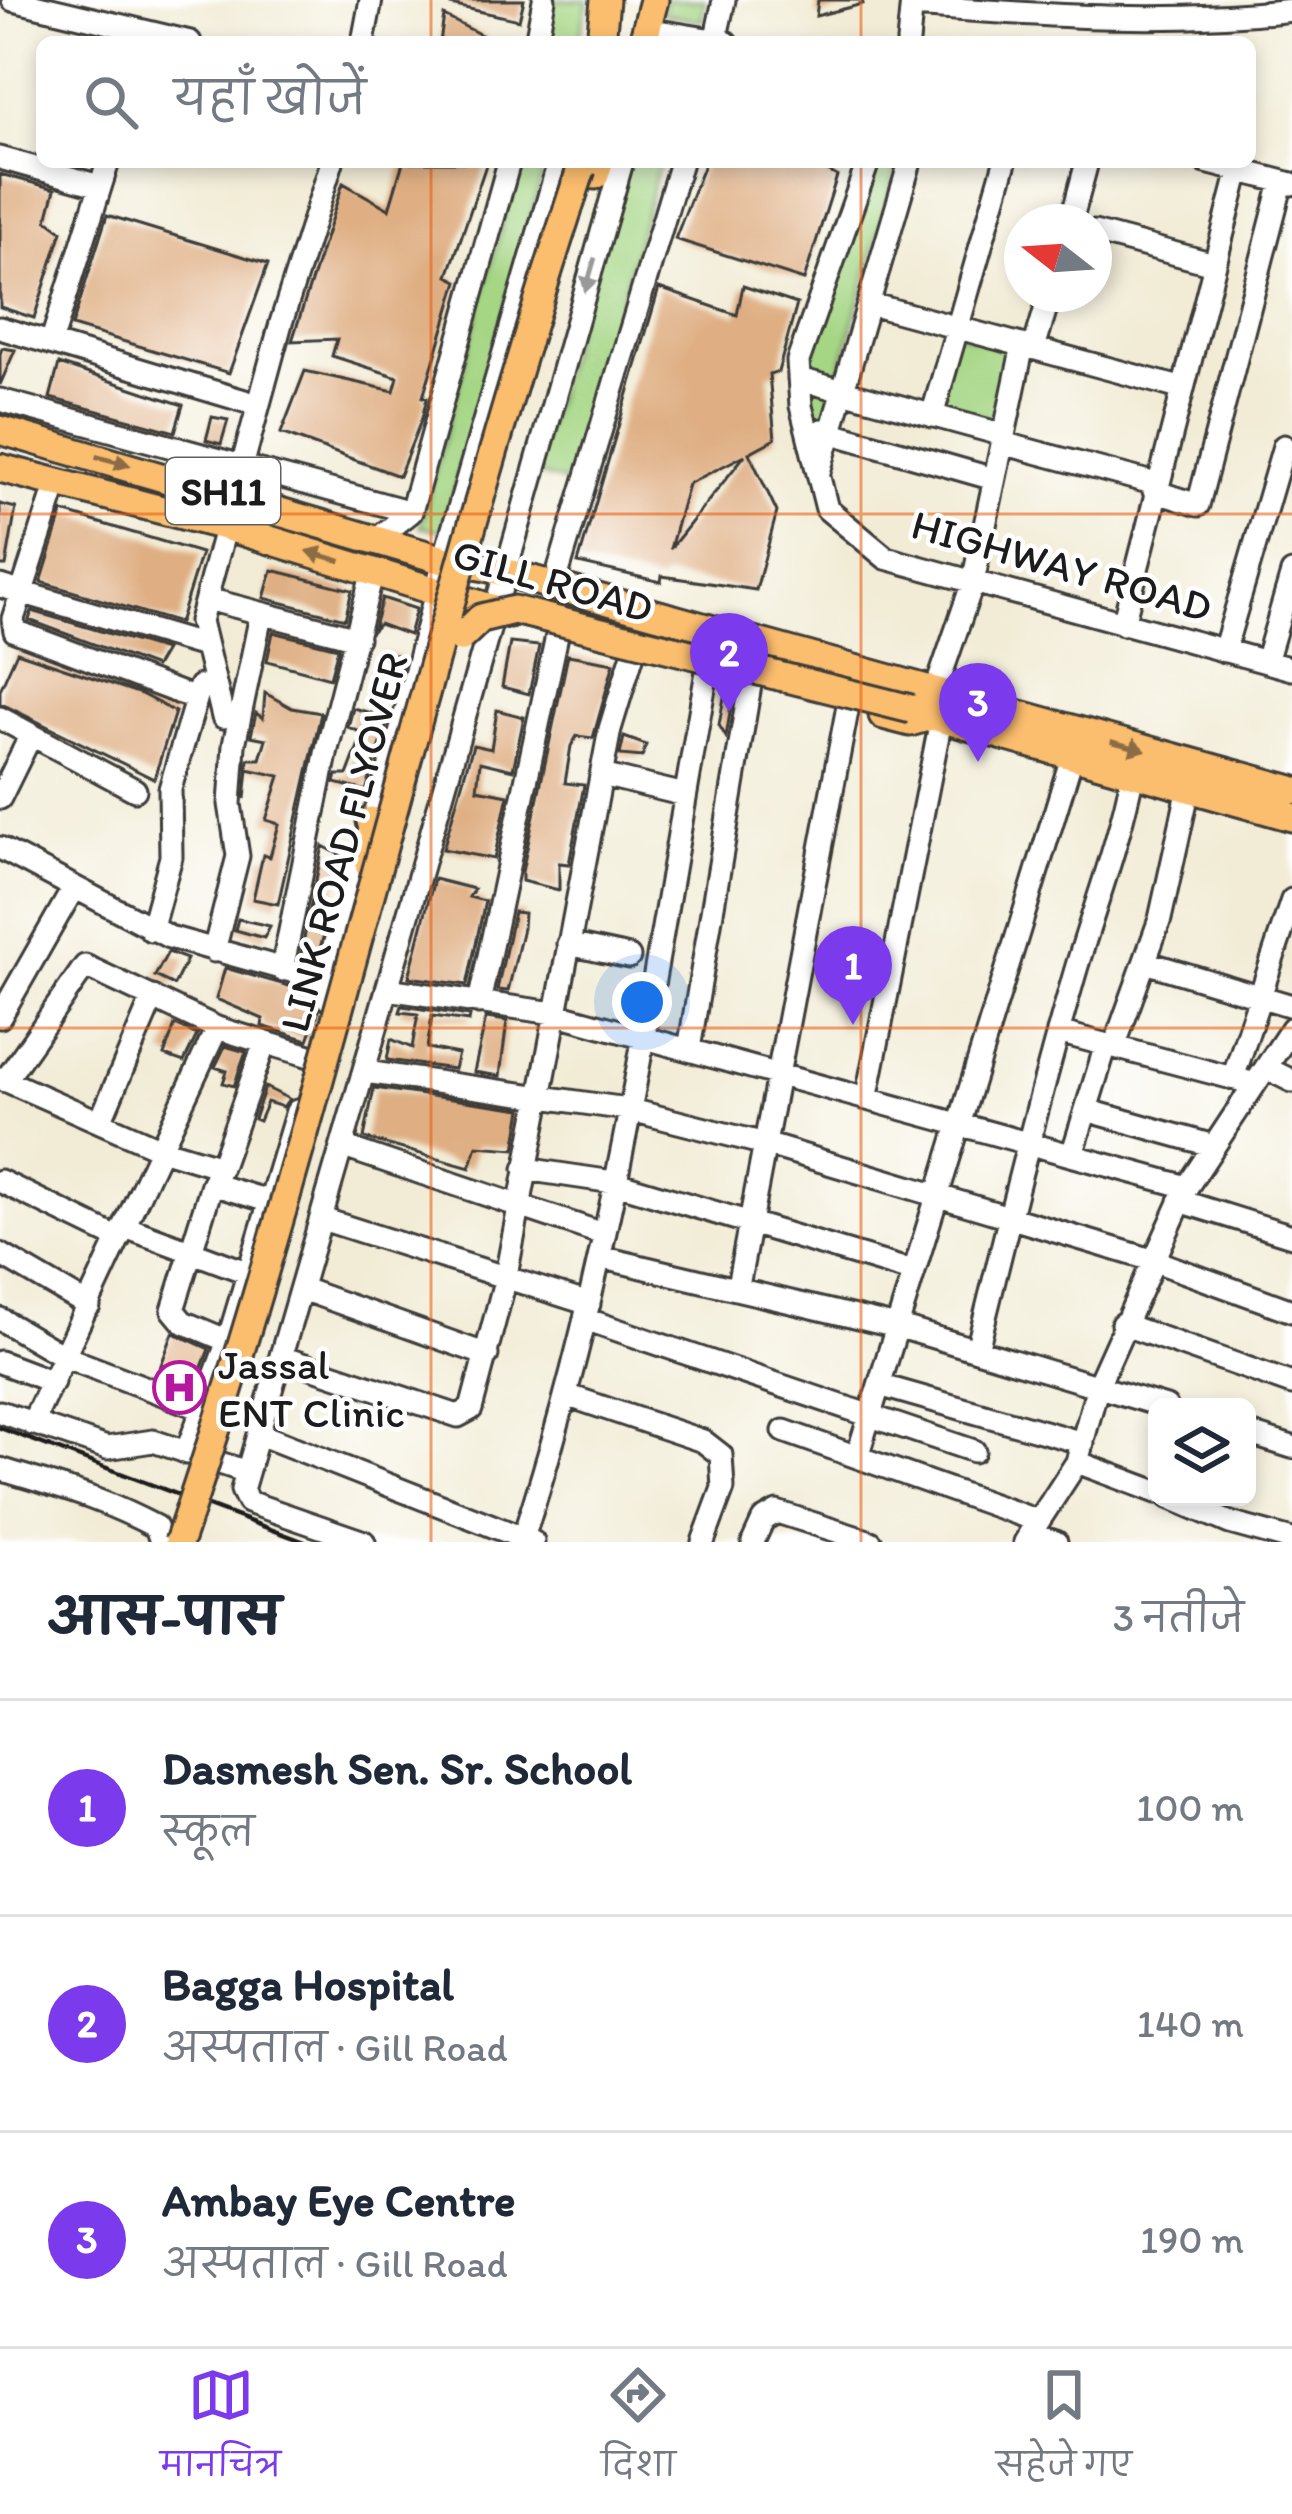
<!DOCTYPE html>
<html lang="hi">
<meta charset="utf-8">
<style>
body{margin:0;font-family:Itim,"Playpen Sans Deva",sans-serif;background:#f2f2f3;color:#1f2937}
.controls{position:absolute;right:36px;bottom:36px;display:grid;overflow:hidden;border-radius:18px;box-shadow:0 6px 18px #0003}
.controls button{width:108px;height:108px;display:grid;place-items:center;padding:0;border:0;border-bottom:3px solid #e0e1e3;background:#fff;color:#1f2937;font:60px sans-serif}
.compass{position:absolute;left:1004px;top:204px;width:108px;height:108px;border-radius:50%;background:#fff;box-shadow:0 6px 18px #0003;rotate:287deg}
.you{position:absolute;left:642px;top:1002px;width:42px;height:42px;margin:-30px;border:9px solid #fff;border-radius:50%;background:#1a73e8;box-shadow:0 0 0 18px #1a73e833}
.badge{display:grid;place-items:center;width:78px;height:78px;border-radius:50%;background:#7c3aed;color:#fff;font-size:39px;font-weight:700}
.pin{position:absolute;translate:-50% -99px;filter:drop-shadow(0 3px 6px #0008)}
.pin::after{content:'';position:absolute;top:63px;width:42px;height:36px;background:inherit;clip-path:polygon(0 0,100% 0,50% 100%)}
.list{margin:0;padding:0;list-style:none}
h2{display:flex;justify-content:space-between;align-items:center;height:156px;margin:0;padding:0 48px;font-size:51px}
h2 small{font-size:39px;font-weight:400;color:#747a83}
.list li{display:grid;grid-template-columns:78px 1fr auto;gap:36px;align-items:center;box-sizing:border-box;height:216px;padding:0 48px;border-top:3px solid #e0e1e3}
.list b{display:block;font-size:45px;white-space:nowrap}
.list p{margin:0;font-size:39px;white-space:nowrap;color:#747a83}
.list em{font-size:39px;font-style:normal;color:#747a83}
.icon{flex:none;width:66px;height:66px;fill:none;stroke:currentColor;stroke-width:2;stroke-linecap:round;stroke-linejoin:round}
.map{position:relative;flex:none;width:1292px;height:1542px;overflow:hidden}
.search{position:absolute;background:#fff;box-shadow:0 6px 18px #0003;left:36px;right:36px;top:36px;height:132px;display:flex;align-items:center;gap:30px;box-sizing:border-box;padding:0 42px;border-radius:18px;color:#747a83;font-size:45px}
.sheet{height:804px;background:#fff}
nav{display:flex;justify-content:space-around;align-items:center;box-sizing:border-box;height:168px;border-top:3px solid #e0e1e3;background:#fff;font-size:33px;color:#747a83}
nav a{display:grid;justify-items:center;gap:6px}
nav .on{color:#7c3aed}
.map>svg:first-child{display:block}
</style>
<div class="map">
<svg width="1292" height="1542" viewBox="0 0 1292 1542">
<rect width="100%" height="100%" fill="#fff"/>
<filter id="ink" filterUnits="userSpaceOnUse"><feTurbulence type="fractalNoise" baseFrequency=".00833" numOctaves="2"/><feDisplacementMap in="SourceGraphic" scale="24" xChannelSelector="R" yChannelSelector="G"/><feConvolveMatrix kernelMatrix="1 2 1 2 8 2 1 2 1" color-interpolation-filters="sRGB"/></filter>
<filter id="wash" filterUnits="userSpaceOnUse"><feTurbulence type="fractalNoise" baseFrequency=".004" numOctaves="4" result="noise"/><feDisplacementMap in="SourceGraphic" scale="48" xChannelSelector="R" yChannelSelector="G"/><feGaussianBlur stdDeviation="2.7" result="paint"/><feColorMatrix in="noise" values="0 0 0 0 0 0 0 0 0 0 0 0 0 0 0 0 0 1.4 0 .05"/><feComposite in="paint" operator="in"/></filter>
<g filter="url(#wash)">
<rect width="100%" height="100%" fill="#f2ecd6"/>
<!-- green -->
<path fill="#a5d684" stroke="#607950" stroke-width="3" d="M552,0H588L579,42H545Z
M665,0H705L702,21L663,14Z
M519,162H546L443,531L420,527Z
M621,162H660L569,483L533,473Z
M876,162H898L825,426L813,416L807,368Z
M954,333L1011,348L996,420L937,403Z"/>
<g id="blocks">
<!-- building -->
<path fill="#dfaf83" fill-rule="evenodd" d="M452,0H524L519,20L451,5Z
M818,0H862L863,4L816,16Z
M444,16L495,42H440Z
M403,162H487L448,276L458,281L423,397L427,398L422,418L399,476L281,433L305,371L394,391L398,377L332,356L337,339L292,341L343,183L389,209Z
M705,162H810L837,176L804,280L675,239Z
M0,174L55,189L47,220L62,231L34,318L0,307Z
M107,215L268,264L229,373L72,326Z
M743,286L797,304L778,372L769,374L775,439L749,453L777,512L756,590L662,576L661,582L578,563L659,288L737,315ZM745,455L670,549L688,484Z
M2,348L15,350L0,385V354Z
M59,364L183,405L175,432L50,398Z
M212,417L228,420L221,444L206,440Z
M0,504L16,508L6,566H0Z
M63,512L201,553L179,623L41,582Z
M272,570L352,590L345,619L264,598Z
M382,598L416,609L409,635L379,624L373,630Z
M32,611L165,650L155,667L29,620Z
M273,632L338,648L330,678L267,661Z
M510,643L539,646L529,694L502,687Z
M383,651L404,658L398,680L377,673Z
M17,652L141,694L175,712L154,779L0,703V690Z
M568,655L614,663L593,738L577,736L571,746L565,783L584,785L569,864L559,863V890L522,881V872Z
M265,693L292,708L321,713L278,904L253,899L263,855L270,857L279,824L266,820L280,776L248,769L245,799L248,759H260L266,739L251,736L256,713L263,718Z
M724,698L732,700L726,737L719,725Z
M353,708L389,718L366,791L335,783L337,775H347L363,733L348,727Z
M497,710L524,717L513,770L480,762L477,789L508,795L494,859L443,849L473,745L491,749Z
M624,737L646,745L642,757L620,755Z
M323,846L346,858L316,962L300,958Z
M434,879L474,889L469,897L485,901L467,985L409,977Z
M514,912L524,913L523,928L508,991L497,990Z
M238,919L270,926L264,938L235,930Z
M168,952L187,959L174,985L155,976Z
M225,968L314,993L319,1010L308,1040L262,1026L263,1019L216,999Z
M402,1006L470,1016L469,1021L432,1016L427,1048L458,1054L454,1069L387,1060L391,1039L412,1048L418,1014L400,1012Z
M486,1018L507,1021L500,1076L474,1072Z
M175,1025L197,1035L184,1062L164,1055Z
M225,1046L246,1052L234,1086L223,1083L227,1071L215,1067Z
M265,1087L289,1099L283,1107L267,1102L259,1121L254,1119Z
M374,1088L522,1109L515,1149L477,1146L470,1168L364,1138Z
M173,1333L209,1349L193,1390L157,1376Z"/>
</g>
</g>
<g filter="url(#ink)">
<use href="#blocks" fill-opacity="0" stroke="#3c3b38" stroke-width="3"/>
<g fill="none" stroke-linecap="round" stroke-linejoin="round">
<defs>
<path id="minor" d="M13,0L190,42
M912,6C1040,15 1164,25 1292,10
M658,31L726,42
M363,42L371,0
M536,42L544,0
M715,42L724,0
M908,42L912,0
M0,158L100,186
M868,162L798,361L801,406L827,509L886,558L1292,669
M1206,162L1292,184
M1071,222L1087,162
M1094,232L1214,264
M870,304L1180,388
M0,328L258,405
M51,343L108,162
M1034,348L1050,294
M799,379L1004,435
M0,400L411,512
M932,416L1005,162
M822,430L994,479
M1002,443L1156,484
M819,472L910,162
M57,483L13,619L15,631L196,699
M1154,491L1198,505L1282,182
M377,539L411,512L509,162
M0,586L204,646
M553,589L681,162
M207,599L357,638
M1123,624L1239,170
M1224,651L1284,446
M1266,662L1292,573
M934,695L973,582L1023,345
M223,717L200,621L281,323L332,162
M0,718L135,790
M602,775L685,795
M0,798L31,735
M0,848L169,937L334,983
M151,930L171,857L170,789L200,686
M568,944L629,957
M214,951L238,856L230,804L234,745L261,615
M1145,962L1292,1006
M282,970L327,749L373,571
M387,989L554,1013L1187,1187
M329,1000L332,952L400,734L444,560L559,162
M479,1003L559,626
M0,1017L73,889
M1058,1032L1255,1084
M1114,1047L1160,919L1189,788
M689,1049L751,679
M1266,1068L1292,1081
M365,1072L627,1109L765,1144L1152,1260L1292,1311
M0,1078L161,1149L221,1167L212,1184L268,1201
M1233,1078L1292,900
M5,1081L85,966L217,1028L313,1057
M867,1095L941,720
M1086,1110L1214,1146
M100,1122L153,997
M344,1147L603,1234
M1072,1155L1106,1045
M221,1167L264,1045
M525,1169L613,1182L914,1272
M0,1181L119,1239
M212,1184L173,1310L183,1322L228,1341
M1180,1201L1292,1236
M322,1219L589,1304
M125,1227L249,1273
M0,1254L89,1306
M600,1257L910,1330L1166,1407
M738,1286L848,706
M302,1289L487,1355
M0,1319L65,1357L202,1409
M585,1319L974,1451
M1122,1324L1292,1384
M977,1350C1007,1227 1037,1105 1072,983C1092,912 1119,845 1133,772
M281,1357L458,1416L471,1409L505,1281L610,729L635,647
M0,1362L53,1382
M879,1385L1083,1443
M569,1396L703,1441L721,1455L723,1488L703,1542
M0,1412L107,1448L153,1441L247,1472
M32,1424L217,1028
M784,1431L1038,1521
M1247,1433L1292,1447
M259,1434L533,1542
M186,1453L228,1341L297,1111
M857,1457L1073,754
M1077,1462L1157,1492
M0,1469C61,1488 97,1496 156,1527L161,1542
M1169,1497L1230,1523L1292,1540
M1029,1534L1056,1542
M523,1538C616,1256 656,958 708,666
M364,1542L248,1502L242,1490C371,1048 498,606 622,162
M753,1542L763,1520L777,1512L871,1542
M1025,1542L1077,1462L1098,1385L1187,1187L1292,1028"/>
<path id="major" d="M601,42L605,0
M643,42L654,0
M595,175L599,162
M0,430L444,560L486,567L1292,790
M0,468L228,527L510,614
M915,711L1292,817
M883,715L910,722L931,716
M369,865L375,837L371,821"/>
</defs>
<!-- minor casing -->
<use href="#minor" stroke="#3c3b38" stroke-width="27"/>
<!-- major casing -->
<use href="#major" stroke="#3c3b38" stroke-width="33"/>
<!-- minor -->
<use href="#minor" stroke="#fff" stroke-width="21"/>
<!-- major -->
<use href="#major" stroke="#fbbd6e" stroke-width="27"/>
<!-- rail -->
<path stroke="#1c1c1c" stroke-width="4.5" d="M0,1428L305,1542"/>
<defs>
<path id="major-bridge" d="M460,638L481,618L514,610L911,709
M179,1542C331,1090 431,622 581,169"/>
</defs>
<!-- major-bridge casing -->
<use href="#major-bridge" stroke="#3c3b38" stroke-width="33" stroke-linecap="butt"/>
<!-- major-bridge -->
<use href="#major-bridge" stroke="#fbbd6e" stroke-width="27"/>
</g>
<!-- one-way arrows -->
<defs><path id="oneway-solid" d="M-6-.8H1V-3.2L6.5 0L1 3.2V.8H-6Z" transform="scale(3)"/></defs>
<use fill="#999" href="#oneway-solid" transform="translate(590 275) rotate(106)"/>
<g fill="#8c6c45">
<use href="#oneway-solid" transform="translate(113 461) rotate(15)"/>
<use href="#oneway-solid" transform="translate(324 556) rotate(-163)"/>
<use href="#oneway-solid" transform="translate(1128 746) rotate(15)"/>
</g>
</g>
<!-- grid -->
<path fill="none" stroke="#e8590c" stroke-width="3" stroke-opacity="0.55" d="M431,0V42M861,0V42M431,162V1542M861,162V1542M0,514H1292M0,1028H1292"/>
<!-- icons -->
<defs>
<symbol id="hospital-ring" viewBox="-11 -11 22 22"><circle r="9.5" fill="#fff" stroke="#b5179e" stroke-width="1.5"/><path d="M-5-5h3v3.5h4V-5h3V5h-3V1.5h-4V5h-3Z" fill="#b5179e"/></symbol>
</defs>
<g fill-rule="evenodd">
<use href="#hospital-ring" x="150" y="1358" width="59" height="59"/>
</g>
<g text-anchor="middle" stroke-width="9" stroke-linejoin="round" paint-order="stroke">
<!-- shield labels -->
<rect fill="#fff" stroke="#606060" stroke-width="3" x="166" y="458" width="114" height="66" rx="9"/>
<g font-size="39" font-weight="bold" fill="#1c1c1c">
<text x="223" y="505">SH11</text>
</g>
<!-- street labels -->
<g font-size="42" fill="#1c1c1c" stroke="#fff">
<text transform="translate(1062 565) rotate(16)" y="15">HIGHWAY ROAD</text>
<text transform="translate(553 580) rotate(16)" y="15">GILL ROAD</text>
<text transform="translate(343 842) rotate(-75)" y="15">LINK ROAD FLYOVER</text>
</g>
<!-- poi labels -->
<g font-size="42" fill="#1c1c1c" stroke="#fff" text-anchor="start">
<text x="218" y="1379">Jassal<tspan x="218" dy="48">ENT Clinic</tspan></text>
</g>
</g>
</svg>
<div class="controls">
<button><svg class="icon" aria-label="layers" viewBox="0 0 24 24"><path d="M12 4l9 5-9 5-9-5zM3 14l9 5 9-5"/></svg></button>
</div>
<svg class="compass" viewBox="-18 -18 36 36"><path d="M0-13l5 13h-10z" fill="#e53935"/><path d="M0 13l5-13h-10z" fill="#747a83"/></svg>
<div class="you"></div>
<div class="pin badge" style="left:853px;top:1025px">1</div>
<div class="pin badge" style="left:729px;top:712px">2</div>
<div class="pin badge" style="left:978px;top:762px">3</div>
<div class="search"><svg class="icon" aria-label="search" viewBox="0 0 24 24"><circle cx="10" cy="10" r="6"/><path d="M15 15l6 6"/></svg>यहाँ खोजें</div>
</div>
<section class="sheet">
<h2>आस-पास<small>3 नतीजे</small></h2>
<ul class="list">
<li><span class="badge">1</span><div><b>Dasmesh Sen. Sr. School</b><p>स्कूल</p></div><em>100 m</em></li>
<li><span class="badge">2</span><div><b>Bagga Hospital</b><p>अस्पताल · Gill Road</p></div><em>140 m</em></li>
<li><span class="badge">3</span><div><b>Ambay Eye Centre</b><p>अस्पताल · Gill Road</p></div><em>190 m</em></li>
</ul>
</section>
<nav>
<a class="on"><svg class="icon" aria-label="map" viewBox="0 0 24 24"><path d="M3 6l6-2 6 2 6-2v14l-6 2-6-2-6 2zM9 4v14M15 6v14"/></svg>मानचित्र</a>
<a><svg class="icon" aria-label="directions" viewBox="0 0 24 24"><path d="M12 3l9 9-9 9-9-9zM9 14v-3h6M13 9l2 2-2 2"/></svg>दिशा</a>
<a><svg class="icon" aria-label="saved" viewBox="0 0 24 24"><path d="M7 4h10v16l-5-4-5 4z"/></svg>सहेजे गए</a>
</nav>
